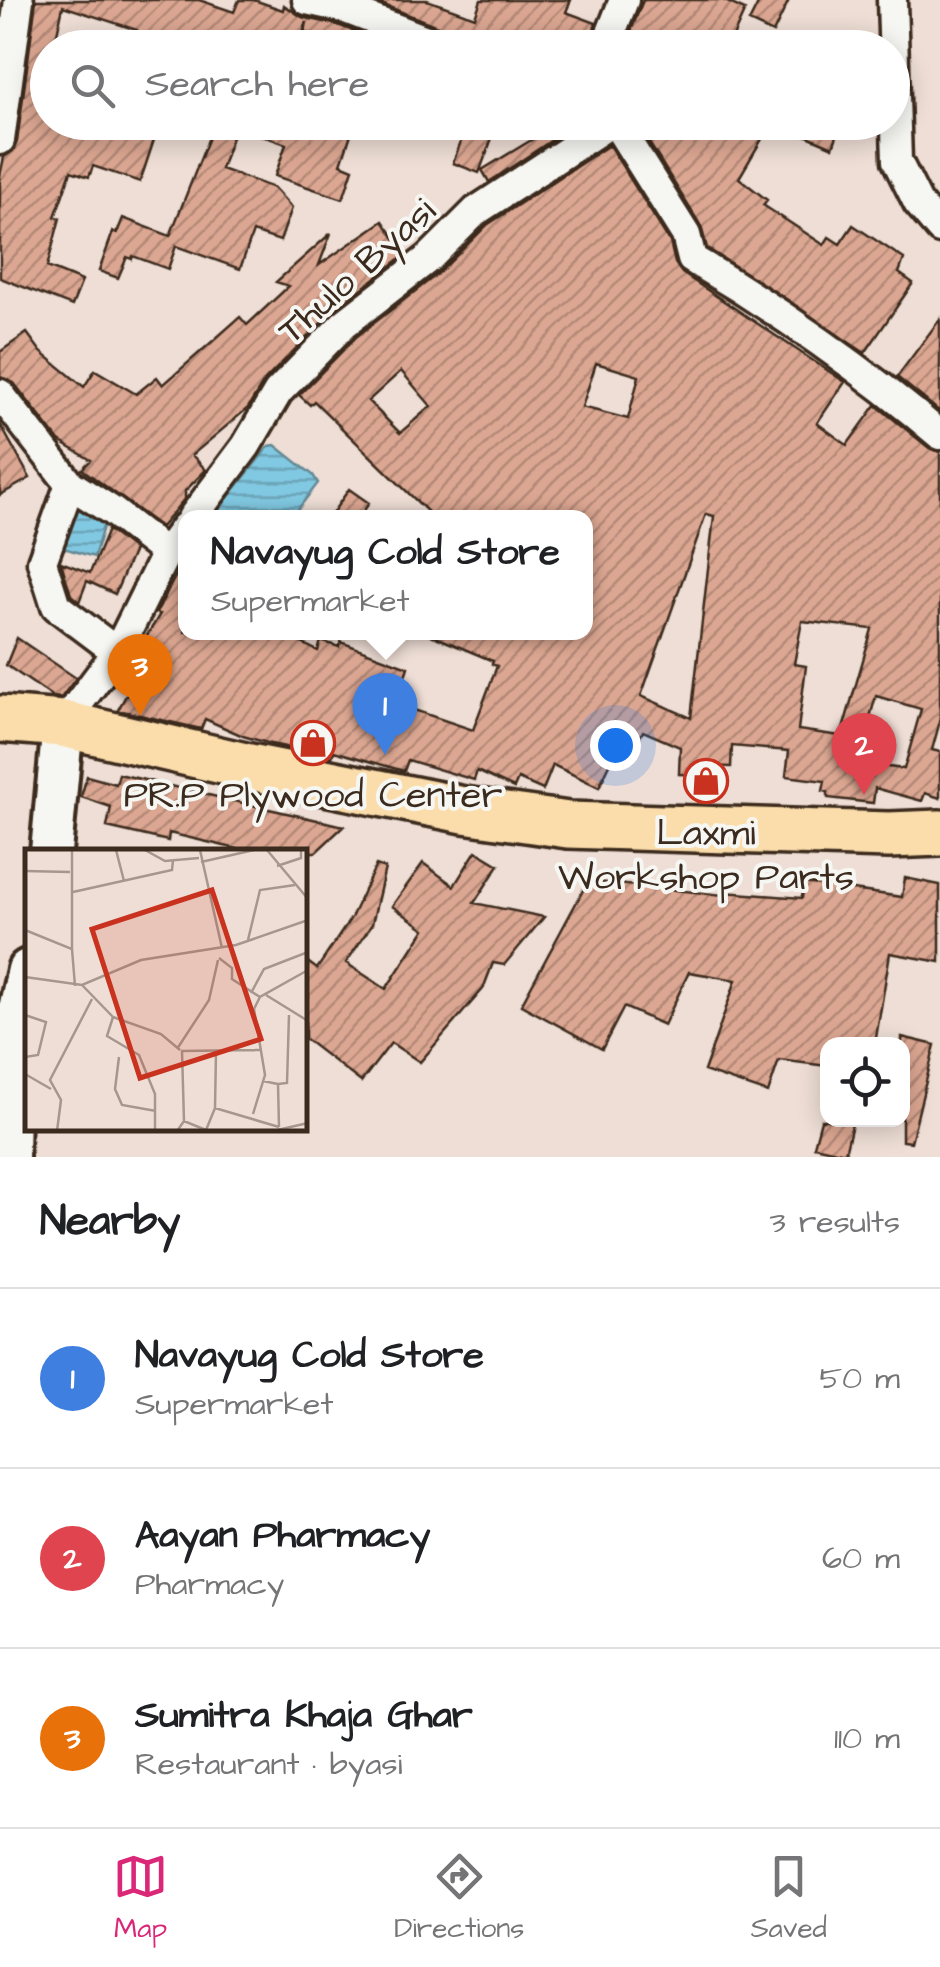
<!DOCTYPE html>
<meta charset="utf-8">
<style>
body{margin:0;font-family:"Architects Daughter",sans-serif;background:#f6f6f6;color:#202124}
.controls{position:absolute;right:30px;bottom:30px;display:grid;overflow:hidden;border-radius:20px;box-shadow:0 5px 25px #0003}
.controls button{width:90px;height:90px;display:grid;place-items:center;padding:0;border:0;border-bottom:2px solid #e0e0e0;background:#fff;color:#202124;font:50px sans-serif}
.you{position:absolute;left:615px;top:745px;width:35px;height:35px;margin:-25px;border:8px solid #fff;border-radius:50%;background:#1a73e8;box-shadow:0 0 0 15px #1a73e833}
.badge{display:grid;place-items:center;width:65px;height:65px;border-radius:50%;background:#db2777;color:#fff;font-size:32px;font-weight:700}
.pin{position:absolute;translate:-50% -82px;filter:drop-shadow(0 2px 5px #0008)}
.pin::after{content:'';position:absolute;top:52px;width:35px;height:30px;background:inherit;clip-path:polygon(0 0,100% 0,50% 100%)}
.popup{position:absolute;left:178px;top:510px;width:415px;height:130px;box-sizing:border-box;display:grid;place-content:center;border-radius:20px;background:#fff;filter:drop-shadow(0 2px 8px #0005);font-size:32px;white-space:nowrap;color:#757577}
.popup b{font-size:38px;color:#202124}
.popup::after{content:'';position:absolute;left:50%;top:100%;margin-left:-20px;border:20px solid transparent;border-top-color:#fff}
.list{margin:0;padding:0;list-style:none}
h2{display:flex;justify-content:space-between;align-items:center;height:130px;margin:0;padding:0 40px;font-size:42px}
h2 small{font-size:32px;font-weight:400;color:#757577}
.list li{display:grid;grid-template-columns:65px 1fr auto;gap:30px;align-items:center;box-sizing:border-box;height:180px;padding:0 40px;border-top:2px solid #e0e0e0}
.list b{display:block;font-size:38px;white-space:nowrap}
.list p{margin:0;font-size:32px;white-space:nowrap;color:#757577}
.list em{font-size:32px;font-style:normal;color:#757577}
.icon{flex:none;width:55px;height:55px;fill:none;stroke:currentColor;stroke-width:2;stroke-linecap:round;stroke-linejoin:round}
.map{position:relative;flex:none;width:940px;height:1157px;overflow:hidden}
.search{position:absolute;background:#fff;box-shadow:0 5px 25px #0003;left:30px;right:30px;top:30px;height:110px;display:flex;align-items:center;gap:25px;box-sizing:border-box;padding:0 35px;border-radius:55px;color:#757577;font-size:38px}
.sheet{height:670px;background:#fff}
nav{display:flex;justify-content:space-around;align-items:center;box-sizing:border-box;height:140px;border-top:2px solid #e0e0e0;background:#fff;font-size:28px;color:#757577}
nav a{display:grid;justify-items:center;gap:5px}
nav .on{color:#db2777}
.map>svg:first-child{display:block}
</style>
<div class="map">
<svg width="940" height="1157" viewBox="0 0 940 1157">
<defs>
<pattern id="water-rules" width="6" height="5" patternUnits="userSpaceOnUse" patternTransform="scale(2.5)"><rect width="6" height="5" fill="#81c9e2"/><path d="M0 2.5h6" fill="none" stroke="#6ba3b7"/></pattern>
<pattern id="building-hatch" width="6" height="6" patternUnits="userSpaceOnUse" patternTransform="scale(2.5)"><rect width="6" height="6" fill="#dca792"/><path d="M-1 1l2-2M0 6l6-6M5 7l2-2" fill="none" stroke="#b48877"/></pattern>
</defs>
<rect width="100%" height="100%" fill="#eeded5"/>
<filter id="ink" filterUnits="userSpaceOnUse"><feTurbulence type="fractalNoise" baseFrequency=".01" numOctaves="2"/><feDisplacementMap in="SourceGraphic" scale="20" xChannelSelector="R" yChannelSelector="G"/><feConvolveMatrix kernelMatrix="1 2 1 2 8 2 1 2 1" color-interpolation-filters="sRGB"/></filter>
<g filter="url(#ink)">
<!-- water -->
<path fill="url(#water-rules)" stroke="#658994" stroke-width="2.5" d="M275,445L313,475L318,483L292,517H213L269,446Z
M73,503L107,513L94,557L60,547Z"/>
<!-- building -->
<path fill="url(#building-hatch)" stroke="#3b2a1e" stroke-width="2.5" fill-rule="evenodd" d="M36,0H199L234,12L239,0H254L283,10L284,5L302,17L338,25L397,48H352L305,32L307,22L298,46L269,35L265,48H132L137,30L63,6L54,48H48V122H160L140,182L93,166L89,177L71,171L55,217L60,218L47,267L82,281L72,306L0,278V176L4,157L13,151L17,142Z
M371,0H427L475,17L481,0H571L566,12L596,23L588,48H464L461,38L453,32Z
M643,0H723L745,10L728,48H664L631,31Z
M760,0H789L773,33L749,22Z
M235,122H355L341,164L353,169L343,199L275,176L286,144L235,126Z
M468,122H498L479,173L453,163Z
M561,122H579L489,182L482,170Z
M636,122H772L739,178L767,200L763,205L824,245L829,237L840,244L853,225L904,259L899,273L913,283L865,353L707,248L701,226Z
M775,122H842L833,147Z
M213,127L233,134L221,169L274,188L292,208L280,241L253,232L240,269L176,246L168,269L133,256L132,259L127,257L118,278L99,271L113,232L117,233L123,218L170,236Z
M609,145L670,242L675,263L682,273L845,382L817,423L847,445L876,405L929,448L940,452V721L932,750L940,752V798L925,793L922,801L875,788L873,803L828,798V792L823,791L825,781L786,776L789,751L732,746L731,767L706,766L705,775L679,774L680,747L643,731L638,741L624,735L599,787L553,765L543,790L518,779L514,788L477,771L474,780L408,760L404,771L334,751L332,757L296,747L295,749L271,744L243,736L205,719L201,729L118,710L141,668L131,662L160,614L156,613L185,558V632H279L318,651L321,641L339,647L341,642L408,667L396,704L473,730L497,666L492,664L493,661L424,632H585V595L592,576L585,573V518H434L314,401L310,405L299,395L356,337L440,272L487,225ZM596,363L639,376L628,419L582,407ZM401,371L431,406L400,433L368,401ZM706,514L714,516L691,718L641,696ZM802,621L872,629L841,736L798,730L806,666L794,664ZM876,696L921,709L904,769L857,763Z
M383,221L406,254L332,312L265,380L248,408L192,455L206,470L185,491V498L161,527L82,469L91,460L59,441L14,383L0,377V352L27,333L41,352L84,387L95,370L136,394L157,377L163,385L240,317L247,325L289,286L276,282L331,233L319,265Z
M940,319V412L897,377Z
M0,424L30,478L0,495Z
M349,489L369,503L359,518H329Z
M108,530L134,550L115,594L87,581L79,602L71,595L61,562L90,573Z
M17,638L76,678L61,698L53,697L6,665Z
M119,774L247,804L344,826L316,852H236L237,849L169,833L168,841L107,827L111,807L81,797L87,776L116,784Z
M476,851L499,865L474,903L544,917L504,965L493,963L483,989L420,1062L391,1043L361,1082L305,1039V960L317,969L351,918L376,865L385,868L372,924L346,963L386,989L425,929L392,906L423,863L454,886Z
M905,878L940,885V962L890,953L875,1044H828V1066L779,1060L768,1093L704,1071L736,980L689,972L664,1025L624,1007L602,1049L521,1005L588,881L723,895L724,892L802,898L804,883L902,897Z
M902,1037L935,1045L911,1142L902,1141Z
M821,1120H853L845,1153L814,1146Z"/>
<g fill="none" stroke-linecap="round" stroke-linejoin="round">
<defs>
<path id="street" d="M307,0L343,8L447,48
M892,0L897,161L918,203L940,229
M605,48L624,0
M615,122L686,235L692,259C775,308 867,372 940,435
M0,140L19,0
M0,394L70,484L42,562L56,606L117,652L63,724
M70,484L112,511L166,553
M192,518L246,446L278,392L344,324L429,258L476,211L612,122
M117,652L166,553L185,527"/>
<path id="secondary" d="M51,852L63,724
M8,1157L10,1049L28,970"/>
<path id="primary" d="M0,719L63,724L245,766L464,810L568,825L889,835L940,833"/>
</defs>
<!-- street casing -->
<use href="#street" stroke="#3b2a1e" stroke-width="35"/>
<!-- secondary casing -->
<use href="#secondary" stroke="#3b2a1e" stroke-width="48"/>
<!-- primary casing -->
<use href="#primary" stroke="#3b2a1e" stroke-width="52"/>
<!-- street -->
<use href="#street" stroke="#f6f6f2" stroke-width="28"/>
<!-- secondary -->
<use href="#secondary" stroke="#f6f6f2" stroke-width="40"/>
<!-- primary -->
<use href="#primary" stroke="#fbddab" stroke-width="45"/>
</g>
</g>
<!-- icons -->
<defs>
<symbol id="shop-ring" viewBox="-11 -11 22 22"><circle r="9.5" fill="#f6f6f2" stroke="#c8321e" stroke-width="1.5"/><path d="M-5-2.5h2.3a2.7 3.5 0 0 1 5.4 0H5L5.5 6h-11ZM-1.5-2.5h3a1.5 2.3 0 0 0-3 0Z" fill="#c8321e"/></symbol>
</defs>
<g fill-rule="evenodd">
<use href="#shop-ring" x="288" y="718" width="50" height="50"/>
<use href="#shop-ring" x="681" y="756" width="50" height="50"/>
</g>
<g text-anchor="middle" stroke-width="8" stroke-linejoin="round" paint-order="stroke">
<!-- street labels -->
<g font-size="38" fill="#3b2a1e" stroke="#f6f6f2">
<text transform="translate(356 270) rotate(-42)" y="13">Thulo Byasi</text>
</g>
<!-- poi labels -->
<g font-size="38" fill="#3b2a1e" stroke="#f6f6f2">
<text x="313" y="807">PR.P Plywood Center</text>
<text x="706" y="845">Laxmi<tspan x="706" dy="44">Workshop Parts</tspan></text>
</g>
</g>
<!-- overview -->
<g transform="translate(25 849)">
<rect width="282" height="282" fill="#eeded5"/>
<path fill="none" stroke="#a6968c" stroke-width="2.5" d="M91,1L99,32M120,1L140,12L174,9M175,1L197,99M242,1L283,50M176,13L229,1M252,17L276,9V1M0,22L45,23M48,43L147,21L148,11M0,81L47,100L50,137M223,91L235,41L270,36M47,100V1M194,109L207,119V130L235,148M0,128L57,136L116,111L211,96L283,71M57,136L88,168L82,187L114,206L130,245V282M226,144L239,120L283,103M241,146L283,172M0,166L21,173L13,206L0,208M88,168L136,185L155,201M152,200L184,151L193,111M94,208L90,240L97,256L131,262M0,225L26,240M238,232L253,235L254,278M253,235L262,234L264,166M190,259L191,203M228,265L240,226L229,160L235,148L283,121M159,272L157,202L235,201M32,282L36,251L25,231L67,150M152,282L159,272L181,281L190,259L254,278M248,282L283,274"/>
<path fill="#c8321e" fill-opacity="0.15" stroke="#c8321e" stroke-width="5" d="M187,41L236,190L115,229L67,80Z"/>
<rect width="282" height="282" fill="none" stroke="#3b2a1e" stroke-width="5"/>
</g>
</svg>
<div class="controls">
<button><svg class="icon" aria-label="locate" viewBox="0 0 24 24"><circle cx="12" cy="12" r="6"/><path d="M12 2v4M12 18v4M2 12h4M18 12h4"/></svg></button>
</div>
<div class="you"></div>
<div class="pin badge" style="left:385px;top:755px;background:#3f7fe0">1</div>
<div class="popup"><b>Navayug Cold Store</b>Supermarket</div>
<div class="pin badge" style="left:864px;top:795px;background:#e0444e">2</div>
<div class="pin badge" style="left:140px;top:716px;background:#e8710a">3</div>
<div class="search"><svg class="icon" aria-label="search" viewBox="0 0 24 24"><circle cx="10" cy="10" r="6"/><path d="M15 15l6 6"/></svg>Search here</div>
</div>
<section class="sheet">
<h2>Nearby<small>3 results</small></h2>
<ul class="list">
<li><span class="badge" style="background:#3f7fe0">1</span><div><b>Navayug Cold Store</b><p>Supermarket</p></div><em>50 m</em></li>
<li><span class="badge" style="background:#e0444e">2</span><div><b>Aayan Pharmacy</b><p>Pharmacy</p></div><em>60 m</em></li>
<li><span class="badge" style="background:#e8710a">3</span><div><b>Sumitra Khaja Ghar</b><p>Restaurant · byasi</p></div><em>110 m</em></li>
</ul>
</section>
<nav>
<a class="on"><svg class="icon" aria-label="map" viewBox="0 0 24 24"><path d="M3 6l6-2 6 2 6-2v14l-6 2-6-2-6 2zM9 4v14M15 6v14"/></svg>Map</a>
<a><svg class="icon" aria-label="directions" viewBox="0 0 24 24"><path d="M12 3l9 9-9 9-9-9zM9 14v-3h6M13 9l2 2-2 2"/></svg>Directions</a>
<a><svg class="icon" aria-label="saved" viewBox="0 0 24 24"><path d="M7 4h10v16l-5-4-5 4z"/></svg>Saved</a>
</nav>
